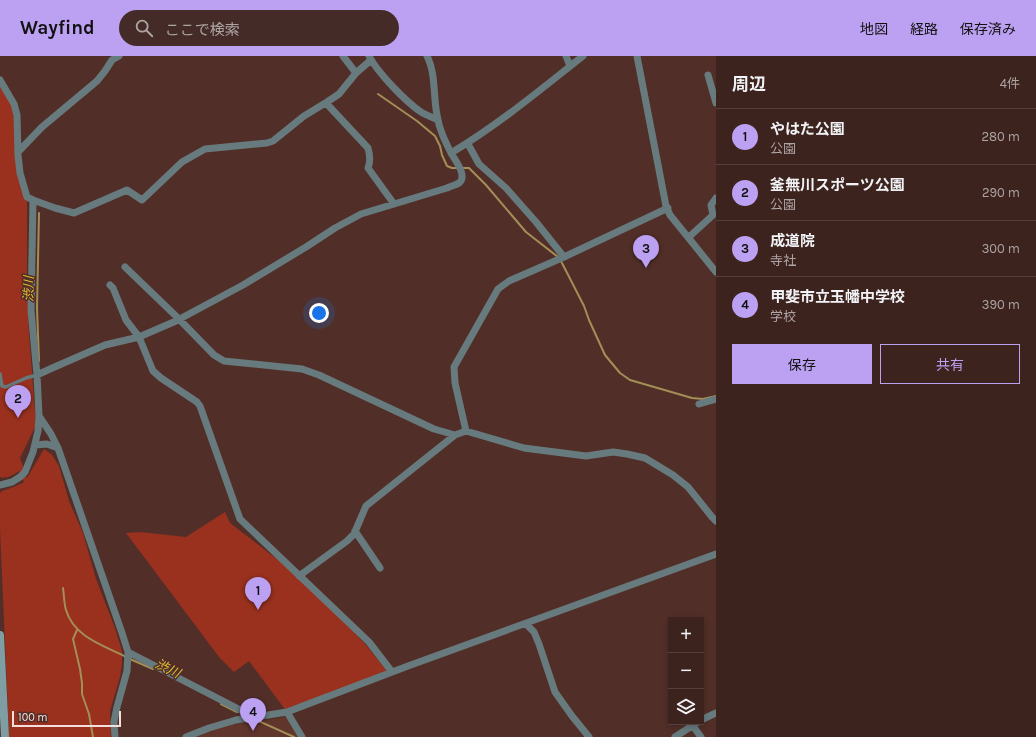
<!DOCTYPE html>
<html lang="ja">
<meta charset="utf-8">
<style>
body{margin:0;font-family:Karla,"Noto Sans JP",sans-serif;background:#442b27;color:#f1f3f6}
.controls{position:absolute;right:12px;bottom:12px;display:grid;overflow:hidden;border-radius:0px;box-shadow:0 2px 6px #0003}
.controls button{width:36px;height:36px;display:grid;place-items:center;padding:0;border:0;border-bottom:1px solid #56403c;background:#3d231e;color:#f1f3f6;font:20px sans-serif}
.scale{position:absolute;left:12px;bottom:10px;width:109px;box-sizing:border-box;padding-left:4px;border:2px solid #f5dfda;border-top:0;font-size:11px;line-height:14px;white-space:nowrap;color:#f5dfda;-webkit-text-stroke:3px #512f28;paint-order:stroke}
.you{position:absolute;left:319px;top:257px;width:14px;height:14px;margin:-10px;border:3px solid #fff;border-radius:50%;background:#1a73e8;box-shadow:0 0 0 6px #1a73e833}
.badge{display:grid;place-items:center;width:26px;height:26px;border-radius:50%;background:#bca0f2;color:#111;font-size:13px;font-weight:700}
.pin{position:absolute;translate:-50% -33px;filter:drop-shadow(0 1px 2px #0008)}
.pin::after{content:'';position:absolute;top:21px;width:14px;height:12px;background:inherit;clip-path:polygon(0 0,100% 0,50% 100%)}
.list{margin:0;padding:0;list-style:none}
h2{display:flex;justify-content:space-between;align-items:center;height:52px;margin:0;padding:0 16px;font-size:17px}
h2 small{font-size:13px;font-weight:400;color:#ada4a4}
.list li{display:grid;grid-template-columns:26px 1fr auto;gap:12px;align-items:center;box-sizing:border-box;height:56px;padding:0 16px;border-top:1px solid #56403c}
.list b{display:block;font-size:15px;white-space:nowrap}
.list p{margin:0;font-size:13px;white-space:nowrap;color:#ada4a4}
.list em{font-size:13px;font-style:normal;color:#ada4a4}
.actions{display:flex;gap:8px;padding:12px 16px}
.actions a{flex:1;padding:9px 0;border:1px solid #bca0f2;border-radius:0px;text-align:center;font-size:14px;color:#bca0f2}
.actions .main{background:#bca0f2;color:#111}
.icon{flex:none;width:22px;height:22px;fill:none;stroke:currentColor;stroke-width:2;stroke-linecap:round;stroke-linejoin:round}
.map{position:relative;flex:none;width:716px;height:681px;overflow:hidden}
header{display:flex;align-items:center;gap:24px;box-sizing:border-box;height:56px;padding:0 20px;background:#bca0f2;color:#111}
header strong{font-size:19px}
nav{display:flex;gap:22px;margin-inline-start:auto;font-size:14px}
.search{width:280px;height:36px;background:#442b27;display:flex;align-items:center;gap:10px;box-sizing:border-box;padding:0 14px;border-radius:22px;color:#ada4a4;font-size:15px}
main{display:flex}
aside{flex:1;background:#3d231e}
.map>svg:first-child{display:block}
</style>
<header>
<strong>Wayfind</strong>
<div class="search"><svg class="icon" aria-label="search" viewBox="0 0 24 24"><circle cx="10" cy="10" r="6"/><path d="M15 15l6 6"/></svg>ここで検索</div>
<nav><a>地図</a><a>経路</a><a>保存済み</a></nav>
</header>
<main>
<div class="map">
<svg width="716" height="681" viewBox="0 0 716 681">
<rect width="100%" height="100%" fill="#512f28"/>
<!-- built -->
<path fill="#5f352c" d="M286,661L299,681H195L224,670Z"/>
<!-- green -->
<path fill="#99311e" d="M0,30L12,49L15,59L24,140L27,146V224L29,278L36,369L20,402L27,422L44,393L52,399L59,410L69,445L83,477L96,523L115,572L122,595V608L120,621L110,655L111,681H9L0,472V437L2,435L16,430L24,426L19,415C13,419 7,423 0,421Z
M225,456L230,467L299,520L366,589L386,614L390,613L287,656L249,605L234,616L219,601L126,477L140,476L186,481Z"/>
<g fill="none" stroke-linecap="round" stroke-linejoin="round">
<!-- stream -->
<path stroke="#a48e57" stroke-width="2" d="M378,38L417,65L435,80L440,90L442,99L447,110L452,112H469L486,129L526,176L558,201L562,207L584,250L589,264L605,299L620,317L630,324L692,342L703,343L716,340
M39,157L37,252L39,305
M63,532C64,539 64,547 66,554C74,581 103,589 126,601
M77,574L73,583L80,613L82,627V638L89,658L93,681
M130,603L153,613
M221,648L237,656
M254,663L294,681"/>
<!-- service -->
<path stroke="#677a7e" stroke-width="3.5" d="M0,318L2,330L6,331L26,322L37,319"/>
<!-- minor -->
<path stroke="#677a7e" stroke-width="7" d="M343,0L356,17
M369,0C377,16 406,46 421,56C426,59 432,61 438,64
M427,0C436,17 433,40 437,59C439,73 445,85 451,97C498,69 540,34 583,0
M566,0L570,10
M637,0L666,150L670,159L716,216
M708,19L716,47
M0,24L14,48L17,59L18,99L20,117L27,141L33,144L55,152L74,157L127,134L142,144L182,106L205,93L267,87L273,85L304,60L327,46L339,38L356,17L371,4
M326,47L368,92C370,99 371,105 368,112L394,148
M468,88L479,108L506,132L536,166L564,201
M18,96L42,71L97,25L105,15L112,4L119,0
M689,181L713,159L711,149L716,142
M125,211L179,263L214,299L224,305L302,313L319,319L434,373L455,379
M110,229L113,232L126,264L139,281L153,315L161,322L197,346L200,350L240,463L369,586L392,616
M37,319L50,313L105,289L139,281L176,265L243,229L306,191L335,172L361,158L447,132C451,130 456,129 459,127C468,120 455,104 451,97
M699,348L716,343
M39,360L51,378L58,392L122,577L128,596L127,615L117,651L114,666L115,681
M466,375L455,327L454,311L498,233L509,225L564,201L668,152
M35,389L47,388L58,392
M0,429L12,426L20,421L25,416L33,396L38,375L39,360L37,319L31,254L33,144
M355,475L380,512
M299,520L347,485L354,478L366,450L455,379L466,375L524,392L586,400L613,396L627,398L645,402L673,419L688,431L712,461L716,465
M526,568L534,576L539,588L555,636L572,660L589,681
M128,596L254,661
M287,656L302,681
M701,664L716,657
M693,670L701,681
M186,681L209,672L236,664L287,656L408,610L716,498
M675,681L698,666"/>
<!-- secondary -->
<path stroke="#7f9ea4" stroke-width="8" d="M0,579L5,681"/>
</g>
<g text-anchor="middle" stroke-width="3" stroke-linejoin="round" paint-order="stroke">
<!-- water labels -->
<g font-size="13" font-style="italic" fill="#e6c031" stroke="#512f28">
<text transform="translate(28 233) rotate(-89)" y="5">渋川</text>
<text transform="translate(168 612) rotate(26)" y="5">渋川</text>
</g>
</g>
</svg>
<div class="controls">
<button>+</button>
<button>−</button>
<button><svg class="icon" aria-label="layers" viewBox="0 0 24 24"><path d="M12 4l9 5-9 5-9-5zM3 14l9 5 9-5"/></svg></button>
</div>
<div class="scale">100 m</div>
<div class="you"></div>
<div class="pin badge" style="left:258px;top:554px">1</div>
<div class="pin badge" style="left:18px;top:362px">2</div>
<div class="pin badge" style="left:646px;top:212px">3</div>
<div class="pin badge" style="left:253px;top:675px">4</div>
</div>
<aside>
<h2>周辺<small>4件</small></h2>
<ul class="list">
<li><span class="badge">1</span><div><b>やはた公園</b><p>公園</p></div><em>280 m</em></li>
<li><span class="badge">2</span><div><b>釜無川スポーツ公園</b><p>公園</p></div><em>290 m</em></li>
<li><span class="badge">3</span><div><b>成道院</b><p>寺社</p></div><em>300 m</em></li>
<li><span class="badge">4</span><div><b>甲斐市立玉幡中学校</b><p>学校</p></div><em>390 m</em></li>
</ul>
<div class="actions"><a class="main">保存</a><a>共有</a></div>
</aside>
</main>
